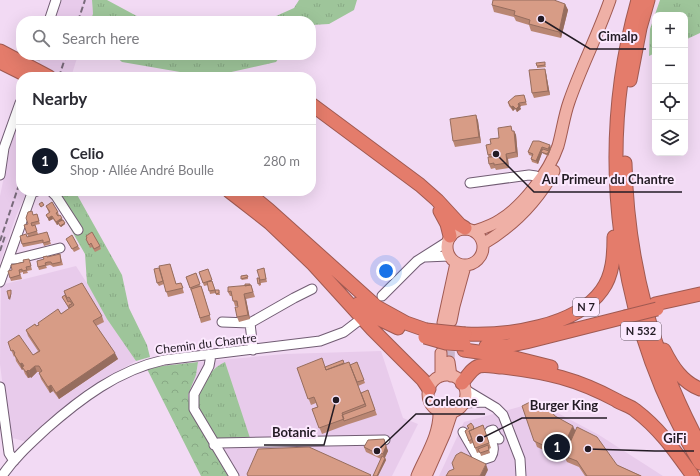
<!DOCTYPE html>
<meta charset="utf-8">
<style>
body{margin:0;font-family:Lato,sans-serif;background:#f2f2f3;color:#2b2b33}
.controls{position:absolute;right:12px;top:12px;display:grid;overflow:hidden;border-radius:8px;box-shadow:0 4px 16px #0002}
.controls button{width:36px;height:36px;display:grid;place-items:center;padding:0;border:0;border-bottom:1px solid #e1e1e2;background:#fff;color:#2b2b33;font:20px sans-serif}
.you{position:absolute;left:386px;top:271px;width:14px;height:14px;margin:-10px;border:3px solid #fff;border-radius:50%;background:#1a73e8;box-shadow:0 0 0 6px #1a73e833}
.badge{display:grid;place-items:center;width:26px;height:26px;border-radius:50%;background:#111827;color:#fff;font-size:13px;font-weight:700}
.pin{position:absolute;translate:-50% -50%;border:2px solid #fff;box-shadow:0 1px 4px #0006}
.list{margin:0;padding:0;list-style:none}
h2{display:flex;justify-content:space-between;align-items:center;height:52px;margin:0;padding:0 16px;font-size:17px}
h2 small{font-size:13px;font-weight:400;color:#7c7c81}
.list li{display:grid;grid-template-columns:26px 1fr auto;gap:12px;align-items:center;box-sizing:border-box;height:72px;padding:0 16px;border-top:1px solid #e1e1e2}
.list b{display:block;font-size:15px;white-space:nowrap}
.list p{margin:0;font-size:13px;white-space:nowrap;color:#7c7c81}
.list em{font-size:13px;font-style:normal;color:#7c7c81}
.icon{flex:none;width:22px;height:22px;fill:none;stroke:currentColor;stroke-width:2;stroke-linecap:round;stroke-linejoin:round}
.map{position:relative;flex:none;width:700px;height:476px;overflow:hidden}
.search{position:absolute;background:#fff;box-shadow:0 4px 16px #0002;left:16px;top:16px;width:300px;height:44px;display:flex;align-items:center;gap:10px;box-sizing:border-box;padding:0 14px;border-radius:16px;color:#7c7c81;font-size:15px}
.panel{position:absolute;background:#fff;box-shadow:0 4px 16px #0002;left:16px;top:72px;width:300px;height:124px;border-radius:16px}
.map>svg:first-child{display:block}
</style>
<div class="map">
<svg width="700" height="476" viewBox="0 0 700 476">
<defs>
<pattern id="grass-tufts" width="24" height="20" patternUnits="userSpaceOnUse"><rect width="24" height="20" fill="#9ec59a"/><path d="M3 7l-1-3M5 7V3M7 7l1-3M15 17l-1-3M17 17v-4M19 17l1-3" fill="none" stroke="#88a985"/></pattern>
<pattern id="forest-crowns" width="20" height="18" patternUnits="userSpaceOnUse"><rect width="20" height="18" fill="#9ec59a"/><path d="M2 6a3 3 0 1 1 6 0M12 15a3 3 0 1 1 6 0" fill="none" stroke="#88a985"/></pattern>
</defs>
<rect width="100%" height="100%" fill="#f2daf4"/>
<!-- built -->
<path fill="#e8cbeb" d="M62,0H92L93,14L90,21H53Z
M41,55H78L71,77H34Z
M21,113V191H27L16,216L0,263V196L11,143Z
M76,266L136,361L86,389L27,442L9,437L0,364L1,285Z
M381,351L403,418L418,424L392,476H228L190,411L188,395L196,375L198,362L285,354Z
M537,402L599,435L663,476H439L464,422Z"/>
<!-- grass -->
<path fill="url(#grass-tufts)" d="M92,0H107L146,21H90L93,14Z
M299,0H357L354,10L329,24L311,25V21H265L294,8Z
M660,0H700V33L685,40V15H655V53L649,56L650,29Z
M114,55H281L276,62L209,77L122,62Z
M49,191H75L122,275L129,308L147,345L150,357L136,361L107,319L87,283L85,254Z
M225,362L250,438H216L196,404C200,388 209,369 225,362Z"/>
<!-- forest -->
<path fill="url(#forest-crowns)" d="M198,362L196,375L188,395L190,411L228,476H201L147,369L162,366Z"/>
<g fill="none" stroke-linecap="round" stroke-linejoin="round">
<!-- minor-tunnel -->
<path stroke="#c9b4ca" stroke-width="9" stroke-dasharray="9 4.5" stroke-linecap="butt" d="M31,73L37,55"/>
<!-- major-tunnel -->
<path stroke="#c9b4ca" stroke-width="11" stroke-dasharray="11 5.5" stroke-linecap="butt" d="M449,362L450,335"/>
<defs>
<path id="minor" d="M49,21L56,0
M0,175L4,148L20,103
M470,183L529,175L536,176L545,180L544,181
M51,191L56,196L78,230
M425,257L449,256
M9,259H16L60,248
M0,282L32,193L37,191
M382,296L417,261L447,242
M222,322L250,323L294,298L312,289
M250,323L253,350
M211,355L209,366L194,394V409L234,476
M0,387L9,453L14,461
M466,390L496,408L503,415L520,459L521,476
M464,403L485,402
M463,432L478,458L482,460L491,457C496,449 492,442 488,434L490,431L493,430L497,437L499,439
M214,445L218,443L385,440
M2,476C14,458 31,443 46,429C80,399 118,370 164,360L320,341L344,332L357,322"/>
<path id="major" d="M447 247a18 18 0 1 1 36 0a18 18 0 1 1-36 0Z
M475,231C484,228 493,225 500,220C523,206 549,172 558,146C562,132 564,116 569,102C581,67 598,35 610,0
M483,244C513,226 537,202 554,171
M451,321L454,306L465,266
M443,323L456,263
M449,362L451,376
M428 394a19 19 0 1 1 38 0a19 19 0 1 1-38 0Z
M441,376V353
M417,476C426,455 440,434 439,411
M426,476L445,433L452,412"/>
<path id="highway" d="M638,0C594,155 617,325 700,463
M0,51L49,77
M0,62L30,77
M630,80L640,28L648,0
M311,104L420,185L437,200L460,225L465,228
M625,163C627,261 653,359 700,445
M229,191L270,223L312,263L372,329L423,380L429,389
M246,191L269,210L377,307L406,323L426,330
M440,211L447,224L450,236
M358,304L377,318L398,328
M655,304L700,294
M465,334C507,336 576,327 602,290C613,275 614,255 614,237
M486,346H507L526,342L625,317
M464,350L507,356L551,367
M664,350C672,366 682,382 700,389
M462,383C467,377 472,368 479,366C487,364 496,367 503,367C547,372 577,379 616,400C622,404 630,406 635,410C660,429 675,451 693,476"/>
</defs>
<!-- minor casing -->
<use href="#minor" stroke="#715c73" stroke-width="11"/>
<!-- major casing -->
<use href="#major" stroke="#a05a52" stroke-width="13"/>
<!-- highway casing -->
<use href="#highway" stroke="#a05a52" stroke-width="15"/>
<!-- minor -->
<use href="#minor" stroke="#fff" stroke-width="9"/>
<!-- major -->
<use href="#major" stroke="#efb0a6" stroke-width="11"/>
<!-- highway -->
<use href="#highway" stroke="#e47c6b" stroke-width="13"/>
<!-- rail -->
<path stroke="#796b7b" stroke-width="2" stroke-dasharray="6 3" stroke-linecap="butt" d="M78,21L85,0
M59,77L66,55
M0,241L21,179
M0,251L5,236"/>
<defs>
<path id="highway-bridge" d="M625,317L657,309
M426,330L465,334
M425,337L446,343L464,344"/>
</defs>
<!-- highway-bridge casing -->
<use href="#highway-bridge" stroke="#a05a52" stroke-width="15" stroke-linecap="butt"/>
<!-- highway-bridge -->
<use href="#highway-bridge" stroke="#e47c6b" stroke-width="13"/>
</g>
<!-- wall -->
<path fill="#b98673" d="M565,4L568,10L561,38L531,31L529,25L516,21L514,17L494,12L492,5Z
M545,64L546,67L537,68V66Z
M546,73L550,95L534,98L532,93Z
M524,95L527,105L521,106L520,107L521,109L517,112L515,109L513,111L509,106L508,102Z
M476,115L478,121L481,143L455,147L453,141Z
M513,131H514L516,135L518,157L508,159L509,168L496,170L495,168L491,169L489,164V157L488,155L491,144L499,138Z
M533,141L551,148L548,156L542,153L538,164L532,162L531,159L532,156L529,155L528,152Z
M46,206L58,212L59,215L65,224L61,227L59,224L57,225L53,219L49,221L46,215L49,213Z
M37,214L40,224L35,225L38,234L48,235L51,244L44,246L43,243L23,247L22,244L26,234L27,237L28,236L24,225L28,224L33,215Z
M86,236L100,246L101,249L95,252L92,247L90,248L86,239L87,238Z
M66,239L78,246L80,249L74,252Z
M60,254L63,265L53,267L52,266L50,265L46,266L47,268L39,270L38,267L44,259L47,257Z
M30,262L32,270L27,271L28,273L23,274V272L20,273L22,279L11,281L10,278L12,270Z
M170,264L176,284L181,283L184,293L168,297L164,284L159,286L157,283L159,268Z
M264,268L267,282L261,283V285L259,286L257,278H259Z
M208,269L215,290H219L220,295H216V293L210,294L208,285L204,286L199,272Z
M196,273L200,286H201L203,291L211,320L201,323L192,291H191L186,277Z
M247,275L248,279L242,280L241,276Z
M251,285L255,297L246,299L250,319L239,322L237,317L238,306H235L232,296H230L228,292Z
M64,291L102,316L104,322L96,326L118,359L59,399L53,391L50,393L41,379L39,373L40,372H37L31,378V377L28,378L25,374L23,369L22,370L16,361L15,356L14,357L8,342L33,355L38,351L28,336L26,330L36,326L61,314L69,308L62,297L65,295Z
M357,362L365,383L358,386L361,393L368,390L377,415L346,425L322,434L312,409L317,407L316,403L311,405L297,368L325,367L344,363L350,365Z
M522,406L555,416L575,432L617,465L642,476H585L579,467L567,462L564,456L569,446L562,459L537,447Z
M483,425L491,448L489,449L490,453L481,456L480,452L477,453L473,443L470,444L465,431L468,429L467,426L475,428Z
M384,439L388,451L385,458L386,460L378,476H373L381,459L366,452L364,447Z"/>
<!-- shaded-wall -->
<path fill="#966d5e" d="M565,4L568,10L561,38L559,32Z
M545,69L546,73L550,95L548,91Z
M519,103L521,106L520,107L521,109L517,112L516,109L518,104Z
M513,106L515,109L513,111L511,107Z
M476,115L478,121L481,143L479,137Z
M514,131L516,135L518,157L516,152Z
M550,145L551,148L548,156L547,154L549,151L548,149Z
M542,147L543,150L541,152L542,153L538,164L536,161Z
M506,154L508,159L509,168L507,163Z
M52,216L53,219L49,221L48,218Z
M62,218L63,221L57,225L56,222Z
M65,223V224L61,227L60,226Z
M11,290V296L10,300L9,299Z
M244,294L246,299L250,319L248,315Z
M115,353L118,359L59,399L56,393Z
M22,363L24,369L22,367L23,369L22,370L20,364Z
M35,366L37,372L31,378L29,371Z
M28,370L31,377L28,378L26,372Z
M51,385L53,391L50,393L48,387Z
M573,426L576,432L562,459L560,453Z
M386,446L388,451L384,459L383,454Z
M385,458L386,460L378,476H377Z
M486,464L488,470L485,476H480Z"/>
<!-- building -->
<path fill="#d79c86" stroke="#966d5e" d="M493,0H554L565,4L559,32L529,24L530,20L514,15L515,11L492,5Z
M545,62V65L537,66L536,63Z
M545,69L548,91L532,93L529,70Z
M524,95L526,102L519,103L518,104L519,106L516,109L513,106L511,107L508,102L515,96Z
M476,115L479,137L453,141L450,119Z
M511,126L512,131H514L516,152L506,154L507,163L494,165V163L489,164L488,157H493L492,154L488,155L486,145L491,144L490,139L499,138L498,128Z
M533,141H539L550,145L548,149L542,147L536,161L531,159L533,154L528,152Z
M543,149L549,151L547,154L541,152Z
M42,202L44,205L41,207L39,204Z
M52,202L58,212L56,213L58,216L60,215L62,218L56,222L52,216L48,218L46,215L50,212L46,206Z
M32,211L33,215L37,214L39,221L31,223L32,226L35,225L37,231L27,234L24,225L28,224L26,218L28,212Z
M63,220L65,223L60,226L58,222Z
M47,232L50,241L43,243V240L22,244L20,236L26,234L27,237Z
M92,232L100,246L94,249L91,243L89,245L86,239L87,238L86,236Z
M72,235L78,246L72,249L66,239Z
M60,254L61,262L52,264L51,262H48L45,263L46,265L38,267L37,261L44,259L43,257L47,256V257Z
M29,259L31,266L26,267L27,270L22,271V269L19,270L20,275L10,278L8,271L12,270L11,265L24,262L23,260Z
M170,264L176,284L181,283L183,288L166,292L159,266Z
M159,268L163,281L157,283L154,269Z
M264,268L266,279L260,280L257,270Z
M208,269L212,280L203,283L199,272Z
M196,273L200,284L190,288L186,277Z
M247,275L248,277L241,279V276Z
M257,278H259L260,283L258,284Z
M212,281L215,290L209,291L207,282Z
M82,283L102,316L93,321L115,353L56,393L51,385L48,387L39,373L42,371L39,366H35L29,371L28,370L26,372L22,367L24,366L22,363L20,364L14,354L15,353L13,350L11,351L8,342L19,335L33,355L40,351L26,330L35,324L36,326L39,325L38,323L58,309L61,314L74,305L69,297L67,298L64,291Z
M245,284H250V285L245,286Z
M251,285L253,292L244,294L248,315L237,317L235,307H238L237,301H233L231,291L228,292V287Z
M201,286L210,315L200,318L191,289Z
M11,290V294L9,299L7,291Z
M215,290H219V293L216,294Z
M65,295L68,302L70,301L72,304L69,305V308L62,297Z
M322,358L326,370L349,362L365,404L342,413L344,419L319,428L312,409L318,407L314,397L308,399L297,368Z
M343,360L344,363L326,370L325,367Z
M357,362L364,380L357,382L350,365Z
M368,390L375,410L344,421L342,415L366,406L361,393Z
M532,401L549,409L555,416L573,426L560,453L534,441L522,406Z
M471,423L474,427L473,428L474,429L469,431L472,439L469,441L465,431L469,428L467,426Z
M483,425L489,443L475,448L469,431Z
M577,427L597,437L617,465L641,476H587L577,461L564,456Z
M384,439L386,446L383,454L381,453L380,455L364,447L368,440Z
M488,445L489,450L480,453L478,449Z
M309,447L371,475L370,476H248L247,474L258,449Z
M461,452L486,464L480,476H446L449,471L454,469L452,463L456,455Z
M382,456L385,458L377,476H373Z"/>
<g text-anchor="middle" stroke-width="4" stroke-linejoin="round" paint-order="stroke">
<!-- shield labels -->
<g fill="#fce9fe" stroke="#645965" stroke-width="1">
<rect x="573" y="298" width="26" height="18" rx="3"/>
<rect x="621" y="322" width="40" height="18" rx="3"/>
</g>
<g font-size="11" font-weight="bold" fill="#231b24">
<text x="586" y="311">N 7</text>
<text x="641" y="335">N 532</text>
</g>
<!-- street labels -->
<g font-size="12" fill="#231b24" stroke="#fce9fe">
<text transform="translate(206 344) rotate(-7)" y="4">Chemin du Chantre</text>
</g>
</g>
<!-- callouts -->
<path fill="none" stroke="#231b24" stroke-width="1.5" d="M541 19L590 49H646M496 154L534 192H682M377 451L416 414H485M480 439L522 418H607M336 400L324 445H264M588 449L655 451H694"/>
<g fill="#231b24" stroke="#fce9fe" stroke-width="1.5">
<circle cx="541" cy="19" r="4"/>
<circle cx="496" cy="154" r="4"/>
<circle cx="377" cy="451" r="4"/>
<circle cx="480" cy="439" r="4"/>
<circle cx="336" cy="400" r="4"/>
<circle cx="588" cy="449" r="4"/>
</g>
<g font-size="13" text-anchor="middle" font-weight="bold" fill="#231b24" stroke="#fce9fe" stroke-width="4" stroke-linejoin="round" paint-order="stroke">
<text x="618" y="41">Cimalp</text>
<text x="608" y="184">Au Primeur du Chantre</text>
<text x="451" y="406">Corleone</text>
<text x="564" y="410">Burger King</text>
<text x="294" y="437">Botanic</text>
<text x="675" y="443">GiFi</text>
</g>
</svg>
<div class="controls">
<button>+</button>
<button>−</button>
<button><svg class="icon" aria-label="locate" viewBox="0 0 24 24"><circle cx="12" cy="12" r="6"/><path d="M12 2v4M12 18v4M2 12h4M18 12h4"/></svg></button>
<button><svg class="icon" aria-label="layers" viewBox="0 0 24 24"><path d="M12 4l9 5-9 5-9-5zM3 14l9 5 9-5"/></svg></button>
</div>
<div class="you"></div>
<div class="pin badge" style="left:557px;top:447px">1</div>
<div class="search"><svg class="icon" aria-label="search" viewBox="0 0 24 24"><circle cx="10" cy="10" r="6"/><path d="M15 15l6 6"/></svg>Search here</div>
<section class="panel">
<h2>Nearby<small></small></h2>
<ul class="list">
<li><span class="badge">1</span><div><b>Celio</b><p>Shop · Allée André Boulle</p></div><em>280 m</em></li>
</ul>
</section>
</div>
